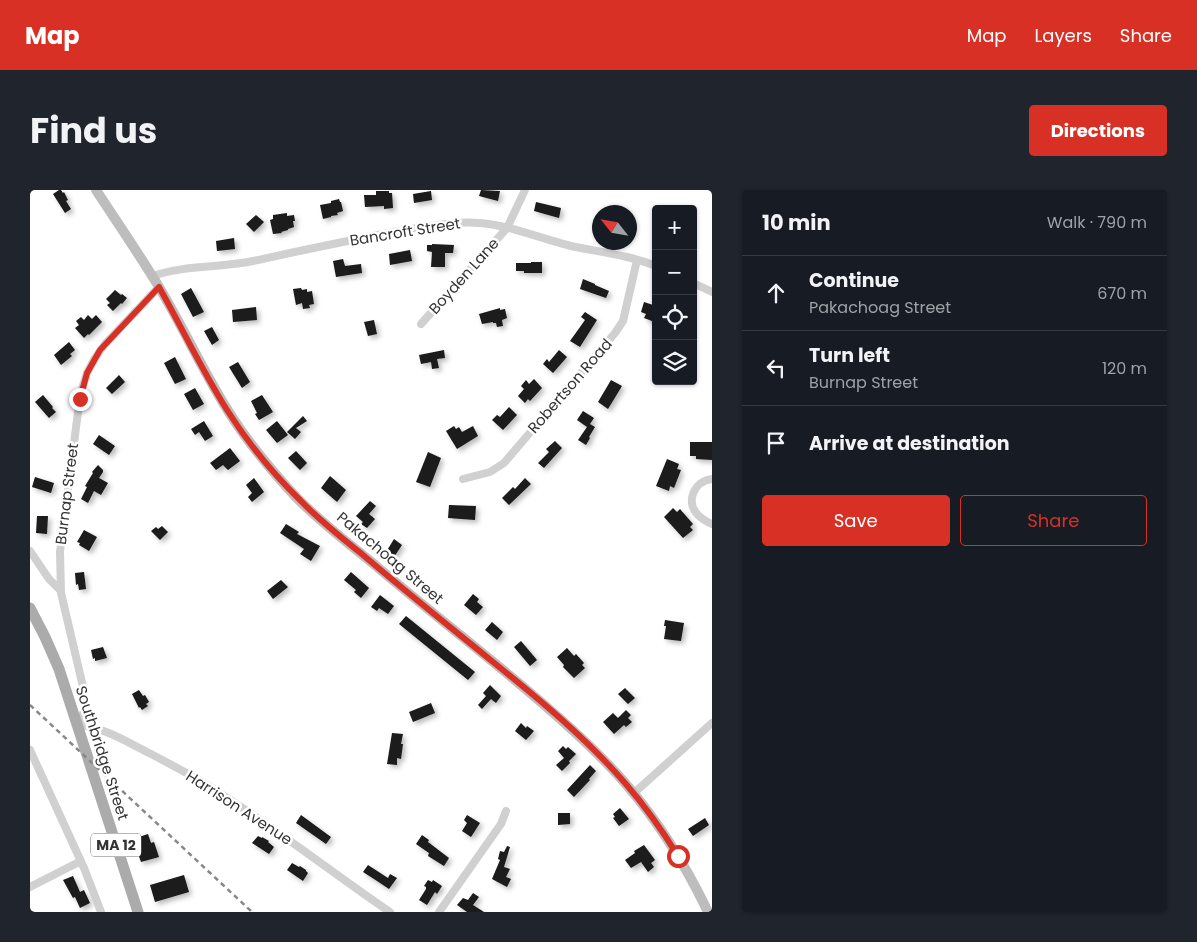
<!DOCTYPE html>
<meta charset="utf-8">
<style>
body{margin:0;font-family:Poppins,sans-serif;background:#20242c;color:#f1f3f6}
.controls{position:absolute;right:15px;top:15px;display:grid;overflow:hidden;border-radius:5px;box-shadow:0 1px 4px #0004}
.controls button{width:45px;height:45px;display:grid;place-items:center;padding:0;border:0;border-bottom:1px solid #363941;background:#171b24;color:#f1f3f6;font:25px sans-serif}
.compass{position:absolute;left:562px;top:15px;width:45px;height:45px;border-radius:50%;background:#171b24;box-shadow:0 1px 4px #0004;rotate:301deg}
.stop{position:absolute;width:15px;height:15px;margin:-11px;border:4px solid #d93025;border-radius:50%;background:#fff}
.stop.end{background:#d93025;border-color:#fff;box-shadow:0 1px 5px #0008}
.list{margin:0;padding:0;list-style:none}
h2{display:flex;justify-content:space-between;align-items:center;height:65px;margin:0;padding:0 20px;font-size:21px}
h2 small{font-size:16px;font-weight:400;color:#9ea1a6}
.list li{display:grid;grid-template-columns:32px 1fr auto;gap:15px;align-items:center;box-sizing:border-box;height:75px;padding:0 20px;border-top:1px solid #363941}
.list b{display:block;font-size:19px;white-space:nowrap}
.list p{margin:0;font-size:16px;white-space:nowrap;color:#9ea1a6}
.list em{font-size:16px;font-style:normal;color:#9ea1a6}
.actions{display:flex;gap:10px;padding:15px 20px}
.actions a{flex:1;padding:11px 0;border:1px solid #d93025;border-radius:5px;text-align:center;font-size:18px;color:#d93025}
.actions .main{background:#d93025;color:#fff}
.icon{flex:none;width:28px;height:28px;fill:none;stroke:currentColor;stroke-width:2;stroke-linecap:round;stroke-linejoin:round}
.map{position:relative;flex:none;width:682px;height:722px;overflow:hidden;border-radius:5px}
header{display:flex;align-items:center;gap:30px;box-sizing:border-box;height:70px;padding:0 25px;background:#d93025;color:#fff}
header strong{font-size:24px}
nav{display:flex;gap:28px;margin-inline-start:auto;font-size:18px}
.intro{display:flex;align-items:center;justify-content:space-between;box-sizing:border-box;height:120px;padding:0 30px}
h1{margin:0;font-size:35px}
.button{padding:12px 22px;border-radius:5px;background:#d93025;color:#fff;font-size:18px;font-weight:700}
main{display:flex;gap:30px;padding:0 30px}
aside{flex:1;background:#171b24;border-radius:5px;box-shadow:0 1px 4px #0004}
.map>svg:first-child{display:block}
</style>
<header>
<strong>Map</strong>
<nav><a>Map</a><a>Layers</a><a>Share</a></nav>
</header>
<div class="intro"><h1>Find us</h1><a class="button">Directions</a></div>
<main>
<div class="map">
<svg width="682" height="722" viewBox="0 0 682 722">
<defs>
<filter id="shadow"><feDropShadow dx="3" dy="3" stdDeviation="2.5" flood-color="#0004"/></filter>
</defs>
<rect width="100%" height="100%" fill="#fff"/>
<!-- building -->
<path fill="#1a1a1a" filter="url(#shadow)" d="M29,0H31L33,3L34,2L38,10L36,11L41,19L35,23L23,4Z
M451,0L470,1L468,11L449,6Z
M346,1H359V3H362L363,18L354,19V16L335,17L334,5H346Z
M401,1L402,10L384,13L383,4Z
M309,9L310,12H311L313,21L307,23L308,25L301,26V27L293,29L290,15L301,13V11Z
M506,12L531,18L529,28L504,21Z
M257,23V26L264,25L265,31H263L264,37L258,39V40L251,42L252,43L243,44L240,30L243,29V25Z
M226,25L234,32L224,42L216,34Z
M204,48L205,59L187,61L186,51Z
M402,54L424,55L423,63H415V77H401L402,62L397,61V55H402Z
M380,60L382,71L360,75L359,64Z
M313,69L315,76L331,74L332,83L306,87L303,71Z
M501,72H512V83H494V81H486V73H501Z
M553,89L565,94V95L579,101L576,108L550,99Z
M161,98L174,122L163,127L151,104Z
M271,98L272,100L277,99V102L282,101L284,114L279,115L280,118L273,119L272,113L266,115L263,99Z
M85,100L91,105L92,104L97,108L92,114L91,113L83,121L77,115L80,113L76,109Z
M614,112L626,116V124H624L622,131L614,128L616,124L611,122Z
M226,117L227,130L203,132L202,120Z
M470,118V120L475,119L477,128L472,130L473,136L467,137L466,133H463V132L452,134L449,124Z
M555,122L567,130L550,157L540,151L555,130L551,127Z
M58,125L62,129L66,125L72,132L59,145L58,144L54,148L45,138L49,135L46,131L51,127L54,130Z
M344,130L347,144L338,146L334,132Z
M182,137L189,150L182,155L174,141Z
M39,152L45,160L40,164L42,166L31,175L24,165Z
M414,160L415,168L407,169L409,178L402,179L401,172L391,174L389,165Z
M529,160L537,167L523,183L513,174L517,169L519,172Z
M145,167L156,189L145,194L134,173Z
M208,172L220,192L212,198L199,177Z
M89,185L95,192L82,204L76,198Z
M504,189L512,198L500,211L498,209L495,213L488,206L494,199L491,196L496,190L499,194Z
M581,190L592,196L578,219L568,212Z
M165,198L174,214L163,220L154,204Z
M13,205L23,217L22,218L26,222L19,228L5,212Z
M232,205L243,222L229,230L225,224L227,223L221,211Z
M479,217L487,225L473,240L462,230L467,225L470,227Z
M553,221L564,228L560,234L565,237L559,247L560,248L556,255L548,250L557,237L547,230Z
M273,226L277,231L266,238L271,242L265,249L257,242Z
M174,231L183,246L175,251L169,242L165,245L161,239Z
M247,231L258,245L247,253L236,240Z
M424,236L426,239L429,237L432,242L443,236L448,246L427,259L416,241Z
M69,245L85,256L79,265L63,254Z
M525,251L532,258L514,278L508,273L519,262L516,259Z
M660,252H682V270L666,269V266H660Z
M200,258L210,271L198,280L193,275L186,280L180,273Z
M266,261L277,273L270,280L258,268Z
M398,262L411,268L400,297L386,292Z
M637,269L649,274L647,279L651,280L644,298L640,296L639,301L626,296Z
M68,275L73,280V282L69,288L78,293L71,305L64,301L58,313L51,309L57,297L55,296L63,283L62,282Z
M300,286L316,300L307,312L291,298Z
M5,287L24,293L21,303L2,297Z
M224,288L234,302L222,312L218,307L222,303L216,295Z
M495,288L501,294L479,315L472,308L483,297L485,299Z
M340,311L346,316L339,324L345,329L337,338L331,334L333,332L326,326Z
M419,315L446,316L445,330L418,328Z
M643,318L647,322L650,319L663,334L660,337L663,340L653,348L634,327Z
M7,326H18L17,344L6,343Z
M256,334L269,342L267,344L290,356L281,371L270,364L274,359L250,343Z
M132,336L138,342L130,350L121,341L126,337L128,339Z
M54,340L67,347L59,361L49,355L50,353L47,352Z
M364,349L372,355L364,367L356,362Z
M54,382L56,399L49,400L48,394L46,395L45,383Z
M321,382L339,398L331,408L324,402L326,400L314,390Z
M251,390L258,397L243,409L237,401Z
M443,404L449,409L447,412L453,417L446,425L434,415Z
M350,405L364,416L358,424L349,418L347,421L341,417Z
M376,426L445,482L438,490L369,434Z
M635,430L654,433L651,451L634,449L636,436H634Z
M462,432L473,442L467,450L455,440Z
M491,451L507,470L500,476L484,457Z
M73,457L77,468L65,471V468L63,469L61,460Z
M537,458L544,466L546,464L554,473L552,475L555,478L544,488L533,477L534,475L527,467Z
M460,495L471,506L466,513L461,509L452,519L448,515L456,506L453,503Z
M595,498L605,508L598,514L588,504Z
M109,500L113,506L115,505L119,512L116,514L118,516L112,520L110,517L109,518L102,504Z
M401,513L405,523L383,532L379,522Z
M596,520L601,525L598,528L602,532L596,537L594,535L584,544L573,532L583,523L588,528Z
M491,533L496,538L497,536L504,541L496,550L485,541Z
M362,543L373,544L371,554H373L371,569L367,568V575L357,574Z
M533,556L536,559L538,557L546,564L539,571L540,573L532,581L526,575L534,568L528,561Z
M560,575L566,581L559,589L560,590L544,607L537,600Z
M590,618L599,629L589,636L583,628L585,627L583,624Z
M528,623H540V634L528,635Z
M271,625L301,647L296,654L266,633Z
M437,625L450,633L441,647L432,641L437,633L434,630Z
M675,628L679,635L663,646L658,639Z
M118,644L121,653L124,652L129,667L111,672L103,649Z
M392,645L399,650L398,652L419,668L414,676L398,666L399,663L386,654Z
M228,646L232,648V647L239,651L238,652L244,657L239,664L222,653Z
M614,655L625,670L621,673L624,677L618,682L611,672L601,678L595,670L605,663L604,661Z
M477,656L480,657L474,677L480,679L476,687L481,689L477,697L462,689L470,670L468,669L470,661L474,662Z
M262,673L269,677L270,676L276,680V681L278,683L273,691L257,680Z
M338,675L358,688L360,684L367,688L359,699L344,689L333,682Z
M154,685L159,702L125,712L120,695Z
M43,686L50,702L54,700L60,713L50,718L45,707L43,708L33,690Z
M398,690L402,692L403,690L412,696L407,704L405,702L397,715L389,710L396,699V697L394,696Z
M443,703L449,707L443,715L454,722H437L427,715L433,708L438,710Z"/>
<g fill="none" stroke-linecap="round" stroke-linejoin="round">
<!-- street -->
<path stroke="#d0d0d0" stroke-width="8" d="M123,86C154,75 190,78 223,71C274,60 324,49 375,40C399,36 425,31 450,33C479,35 512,49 541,56C569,62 599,65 626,76
M663,93L682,102
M129,97L75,154L65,168L57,183L51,202L48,222L30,362L31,403L54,501L55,520L47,535C74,537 97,552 121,564C146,577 171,590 194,606C251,642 304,684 360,722
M391,134L477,38L495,0
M433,289L460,282L474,273L585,143L593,131L607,70
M682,289C664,291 655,312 668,325C672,329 677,332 682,334
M0,361L19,389L30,400
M0,560L54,678L71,722
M604,603L682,533
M0,697L51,671
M409,722L471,634L476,621"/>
<!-- secondary -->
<path stroke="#bdbdbd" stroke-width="10" d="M66,0C87,32 109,64 129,97C153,137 172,179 197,219C216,250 240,279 265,306C289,331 318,353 345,375C400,422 457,465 512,513C541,538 570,564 595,593C628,631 656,676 678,722"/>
<!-- primary -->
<path stroke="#ababab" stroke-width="11" d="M0,418L15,447L29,479L108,722"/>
<!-- rail -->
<path stroke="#888" stroke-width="2.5" stroke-dasharray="5 4" stroke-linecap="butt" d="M0,515L222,722"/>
</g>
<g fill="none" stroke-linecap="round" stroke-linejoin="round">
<!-- route -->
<path stroke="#d93025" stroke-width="6" d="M50,209L57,183L70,160L129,97C152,138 172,180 197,220C218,253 243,284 271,311C290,331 312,348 333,365C375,401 419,436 463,472C509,509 556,548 595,593C615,616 632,640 648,666"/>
</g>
<g text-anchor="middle" stroke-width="5" stroke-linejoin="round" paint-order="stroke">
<!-- shield labels -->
<rect fill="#fff" stroke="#707070" stroke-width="1" x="61" y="643.5" width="50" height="23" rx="4"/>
<g font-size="14" font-weight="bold" fill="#333">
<text x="86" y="660">MA 12</text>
</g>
<!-- street labels -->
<g font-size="15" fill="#333" stroke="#fff">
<text transform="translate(375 42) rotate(-9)" y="5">Bancroft Street</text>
<text transform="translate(434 86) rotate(-48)" y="5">Boyden Lane</text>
<text transform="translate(540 196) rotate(-49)" y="5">Robertson Road</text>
<text transform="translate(37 304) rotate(-83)" y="5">Burnap Street</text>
<text transform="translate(360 368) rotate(40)" y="5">Pakachoag Street</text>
<text transform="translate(72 563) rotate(72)" y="5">Southbridge Street</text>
<text transform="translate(209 618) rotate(33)" y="5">Harrison Avenue</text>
</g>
</g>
</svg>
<div class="controls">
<button>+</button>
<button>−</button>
<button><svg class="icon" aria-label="locate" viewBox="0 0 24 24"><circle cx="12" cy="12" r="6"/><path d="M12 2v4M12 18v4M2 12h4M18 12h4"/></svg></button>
<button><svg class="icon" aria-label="layers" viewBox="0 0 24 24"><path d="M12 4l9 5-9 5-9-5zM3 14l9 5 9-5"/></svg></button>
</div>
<svg class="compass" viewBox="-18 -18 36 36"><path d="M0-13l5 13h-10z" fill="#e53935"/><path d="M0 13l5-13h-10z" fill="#9ea1a6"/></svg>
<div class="stop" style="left:648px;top:666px"></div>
<div class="stop end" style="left:50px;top:209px"></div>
</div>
<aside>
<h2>10 min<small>Walk · 790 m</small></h2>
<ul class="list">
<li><svg class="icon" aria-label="ahead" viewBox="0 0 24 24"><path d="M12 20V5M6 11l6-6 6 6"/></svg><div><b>Continue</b><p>Pakachoag Street</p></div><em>670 m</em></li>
<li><svg class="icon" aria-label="left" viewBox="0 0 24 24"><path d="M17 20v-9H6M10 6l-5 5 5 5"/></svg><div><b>Turn left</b><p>Burnap Street</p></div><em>120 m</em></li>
<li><svg class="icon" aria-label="arrive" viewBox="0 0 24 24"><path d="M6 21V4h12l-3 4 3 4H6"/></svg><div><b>Arrive at destination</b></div></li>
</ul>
<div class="actions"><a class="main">Save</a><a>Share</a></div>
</aside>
</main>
